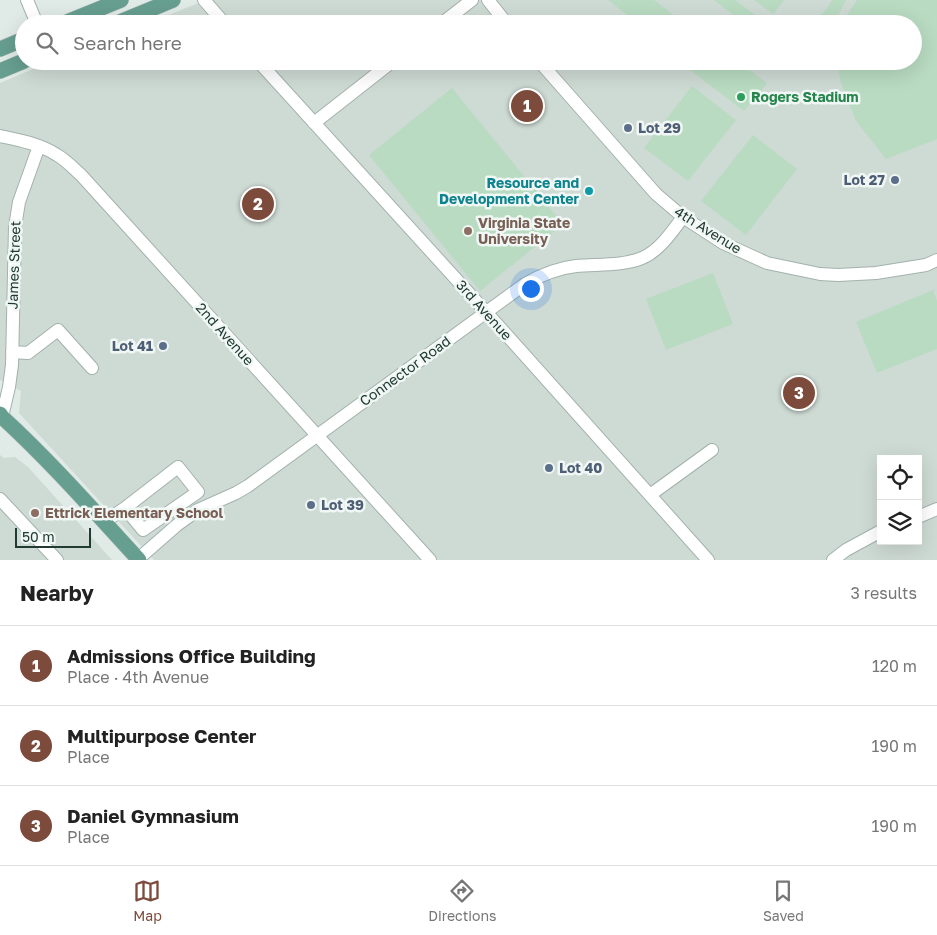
<!DOCTYPE html>
<meta charset="utf-8">
<style>
body{margin:0;font-family:"Golos Text",sans-serif;background:#f6f6f6;color:#222}
.controls{position:absolute;right:15px;bottom:15px;display:grid;overflow:hidden;border-radius:0px;box-shadow:0 5px 20px #0002}
.controls button{width:45px;height:45px;display:grid;place-items:center;padding:0;border:0;border-bottom:1px solid #e0e0e0;background:#fff;color:#222;font:25px sans-serif}
.scale{position:absolute;left:15px;bottom:12px;width:76px;box-sizing:border-box;padding-left:5px;border:2px solid #213a33;border-top:0;font-size:14px;line-height:18px;white-space:nowrap;color:#213a33;-webkit-text-stroke:4px #f0f7f4;paint-order:stroke}
.you{position:absolute;left:530px;top:288px;width:18px;height:18px;margin:-12px;border:4px solid #fff;border-radius:50%;background:#1a73e8;box-shadow:0 0 0 8px #1a73e833}
.badge{display:grid;place-items:center;width:32px;height:32px;border-radius:50%;background:#7d4b3c;color:#fff;font-size:16px;font-weight:700}
.pin{position:absolute;translate:-50% -50%;border:2px solid #fff;box-shadow:0 1px 5px #0006}
.list{margin:0;padding:0;list-style:none}
h2{display:flex;justify-content:space-between;align-items:center;height:65px;margin:0;padding:0 20px;font-size:21px}
h2 small{font-size:16px;font-weight:400;color:#767676}
.list li{display:grid;grid-template-columns:32px 1fr auto;gap:15px;align-items:center;box-sizing:border-box;height:80px;padding:0 20px;border-top:1px solid #e0e0e0}
.list b{display:block;font-size:19px;white-space:nowrap}
.list p{margin:0;font-size:16px;white-space:nowrap;color:#767676}
.list em{font-size:16px;font-style:normal;color:#767676}
.icon{flex:none;width:28px;height:28px;fill:none;stroke:currentColor;stroke-width:2;stroke-linecap:round;stroke-linejoin:round}
.map{position:relative;flex:none;width:937px;height:560px;overflow:hidden}
.search{position:absolute;background:#fff;box-shadow:0 5px 20px #0002;left:15px;right:15px;top:15px;height:55px;display:flex;align-items:center;gap:12px;box-sizing:border-box;padding:0 18px;border-radius:28px;color:#767676;font-size:19px}
.sheet{height:305px;background:#fff}
nav{display:flex;justify-content:space-around;align-items:center;box-sizing:border-box;height:70px;border-top:1px solid #e0e0e0;background:#fff;font-size:14px;color:#767676}
nav a{display:grid;justify-items:center;gap:2px}
nav .on{color:#7d4b3c}
.map>svg:first-child{display:block}
</style>
<div class="map">
<svg width="937" height="560" viewBox="0 0 937 560">
<rect width="100%" height="100%" fill="#e0eae6"/>
<!-- built -->
<path fill="#cedad4" fill-rule="evenodd" d="M206,0H937V560H154L19,413L21,391L0,380V83L52,61H913V24H146ZM881,459H918V541H881Z
M0,455L4,458L15,457L28,467L112,560H0Z"/>
<!-- green -->
<path fill="#b9dbc2" d="M608,0H654L685,24H629L628,23L631,18Z
M714,0H735L759,18L769,24H745Z
M754,0H784L773,14Z
M832,0H846L838,16L831,24H808C819,18 826,11 832,0Z
M857,0H937V139L886,159L856,121L840,80L838,61H913V24H844L849,12Z
M678,61H738L767,83L744,111Z
M692,86L736,120L688,181L644,148Z
M452,88L563,224L480,291L369,155Z
M753,135L797,169L746,235L701,201Z
M713,273L733,324L666,350L646,299Z
M933,290L937,301V349L877,373L856,322Z"/>
<g fill="none" stroke-linecap="round" stroke-linejoin="round">
<defs>
<path id="minor" d="M27,0L37,24
M204,0L225,24
M488,0L507,24
M441,24L472,0
M258,61L486,312L708,560
M539,61L656,194L683,217L723,243L767,263L820,274L838,275L876,273L926,265L937,260
M314,123L393,61
M0,136C19,140 40,144 57,155C66,160 73,168 81,175L430,560
M12,352L28,353L58,330L92,368
M2,417L9,387L12,365L15,227L19,202L39,146
M650,495L712,450
M0,499L57,560
M918,517L937,509
M104,522L125,508L143,530L198,492L178,467L125,508
M137,560L177,525L188,517L198,510L236,493L248,486L525,284C541,275 558,268 576,266C597,264 623,266 642,258C659,251 672,232 683,217
M833,560L846,550L881,531"/>
<path id="major" d="M62,24L121,0
M115,24L173,0
M0,49L24,39
M0,71L24,61
M0,414L2,417C51,462 94,511 139,560"/>
</defs>
<!-- minor casing -->
<use href="#minor" stroke="#a3b2ad" stroke-width="14"/>
<!-- major casing -->
<use href="#major" stroke="#bcc4c2" stroke-width="16"/>
<!-- minor -->
<use href="#minor" stroke="#fff" stroke-width="12"/>
<!-- major -->
<use href="#major" stroke="#669e8f" stroke-width="15"/>
</g>
<!-- markers -->
<circle fill="#2e9e5b" stroke="#f0f7f4" stroke-width="2" cx="741" cy="97" r="5"/>
<g fill="#5c6f8a" stroke="#f0f7f4" stroke-width="2">
<circle cx="628" cy="128" r="5"/>
<circle cx="895" cy="180" r="5"/>
<circle cx="163" cy="346" r="5"/>
<circle cx="549" cy="468" r="5"/>
<circle cx="311" cy="505" r="5"/>
</g>
<circle fill="#0f9aa8" stroke="#f0f7f4" stroke-width="2" cx="589" cy="191" r="5"/>
<g fill="#8d6e63" stroke="#f0f7f4" stroke-width="2">
<circle cx="468" cy="231" r="5"/>
<circle cx="35" cy="513" r="5"/>
</g>
<g text-anchor="middle" stroke-width="5" stroke-linejoin="round" paint-order="stroke">
<!-- leisure labels -->
<g font-size="14" font-weight="bold" fill="#27864d" stroke="#f0f7f4" text-anchor="start">
<text x="751" y="102">Rogers Stadium</text>
</g>
<!-- service labels -->
<g font-size="14" font-weight="bold" fill="#4e5e75" stroke="#f0f7f4" text-anchor="start">
<text x="638" y="133">Lot 29</text>
<text x="885" y="185" text-anchor="end">Lot 27</text>
<text x="153" y="351" text-anchor="end">Lot 41</text>
<text x="559" y="473">Lot 40</text>
<text x="321" y="510">Lot 39</text>
</g>
<!-- culture labels -->
<g font-size="14" font-weight="bold" fill="#0d838f" stroke="#f0f7f4" text-anchor="end">
<text x="579" y="188">Resource and<tspan x="579" dy="16">Development Center</tspan></text>
</g>
<!-- education labels -->
<g font-size="14" font-weight="bold" fill="#785e54" stroke="#f0f7f4" text-anchor="start">
<text x="478" y="228">Virginia State<tspan x="478" dy="16">University</tspan></text>
<text x="45" y="518">Ettrick Elementary School</text>
</g>
<!-- street labels -->
<g font-size="14" fill="#213a33" stroke="#f0f7f4">
<text transform="translate(708 230) rotate(32)" y="5">4th Avenue</text>
<text transform="translate(14 265) rotate(-88)" y="5">James Street</text>
<text transform="translate(484 310) rotate(48)" y="5">3rd Avenue</text>
<text transform="translate(225 334) rotate(48)" y="5">2nd Avenue</text>
<text transform="translate(405 371) rotate(-36)" y="5">Connector Road</text>
</g>
</g>
</svg>
<div class="controls">
<button><svg class="icon" aria-label="locate" viewBox="0 0 24 24"><circle cx="12" cy="12" r="6"/><path d="M12 2v4M12 18v4M2 12h4M18 12h4"/></svg></button>
<button><svg class="icon" aria-label="layers" viewBox="0 0 24 24"><path d="M12 4l9 5-9 5-9-5zM3 14l9 5 9-5"/></svg></button>
</div>
<div class="scale">50 m</div>
<div class="you"></div>
<div class="pin badge" style="left:527px;top:106px">1</div>
<div class="pin badge" style="left:258px;top:204px">2</div>
<div class="pin badge" style="left:799px;top:393px">3</div>
<div class="search"><svg class="icon" aria-label="search" viewBox="0 0 24 24"><circle cx="10" cy="10" r="6"/><path d="M15 15l6 6"/></svg>Search here</div>
</div>
<section class="sheet">
<h2>Nearby<small>3 results</small></h2>
<ul class="list">
<li><span class="badge">1</span><div><b>Admissions Office Building</b><p>Place · 4th Avenue</p></div><em>120 m</em></li>
<li><span class="badge">2</span><div><b>Multipurpose Center</b><p>Place</p></div><em>190 m</em></li>
<li><span class="badge">3</span><div><b>Daniel Gymnasium</b><p>Place</p></div><em>190 m</em></li>
</ul>
</section>
<nav>
<a class="on"><svg class="icon" aria-label="map" viewBox="0 0 24 24"><path d="M3 6l6-2 6 2 6-2v14l-6 2-6-2-6 2zM9 4v14M15 6v14"/></svg>Map</a>
<a><svg class="icon" aria-label="directions" viewBox="0 0 24 24"><path d="M12 3l9 9-9 9-9-9zM9 14v-3h6M13 9l2 2-2 2"/></svg>Directions</a>
<a><svg class="icon" aria-label="saved" viewBox="0 0 24 24"><path d="M7 4h10v16l-5-4-5 4z"/></svg>Saved</a>
</nav>
